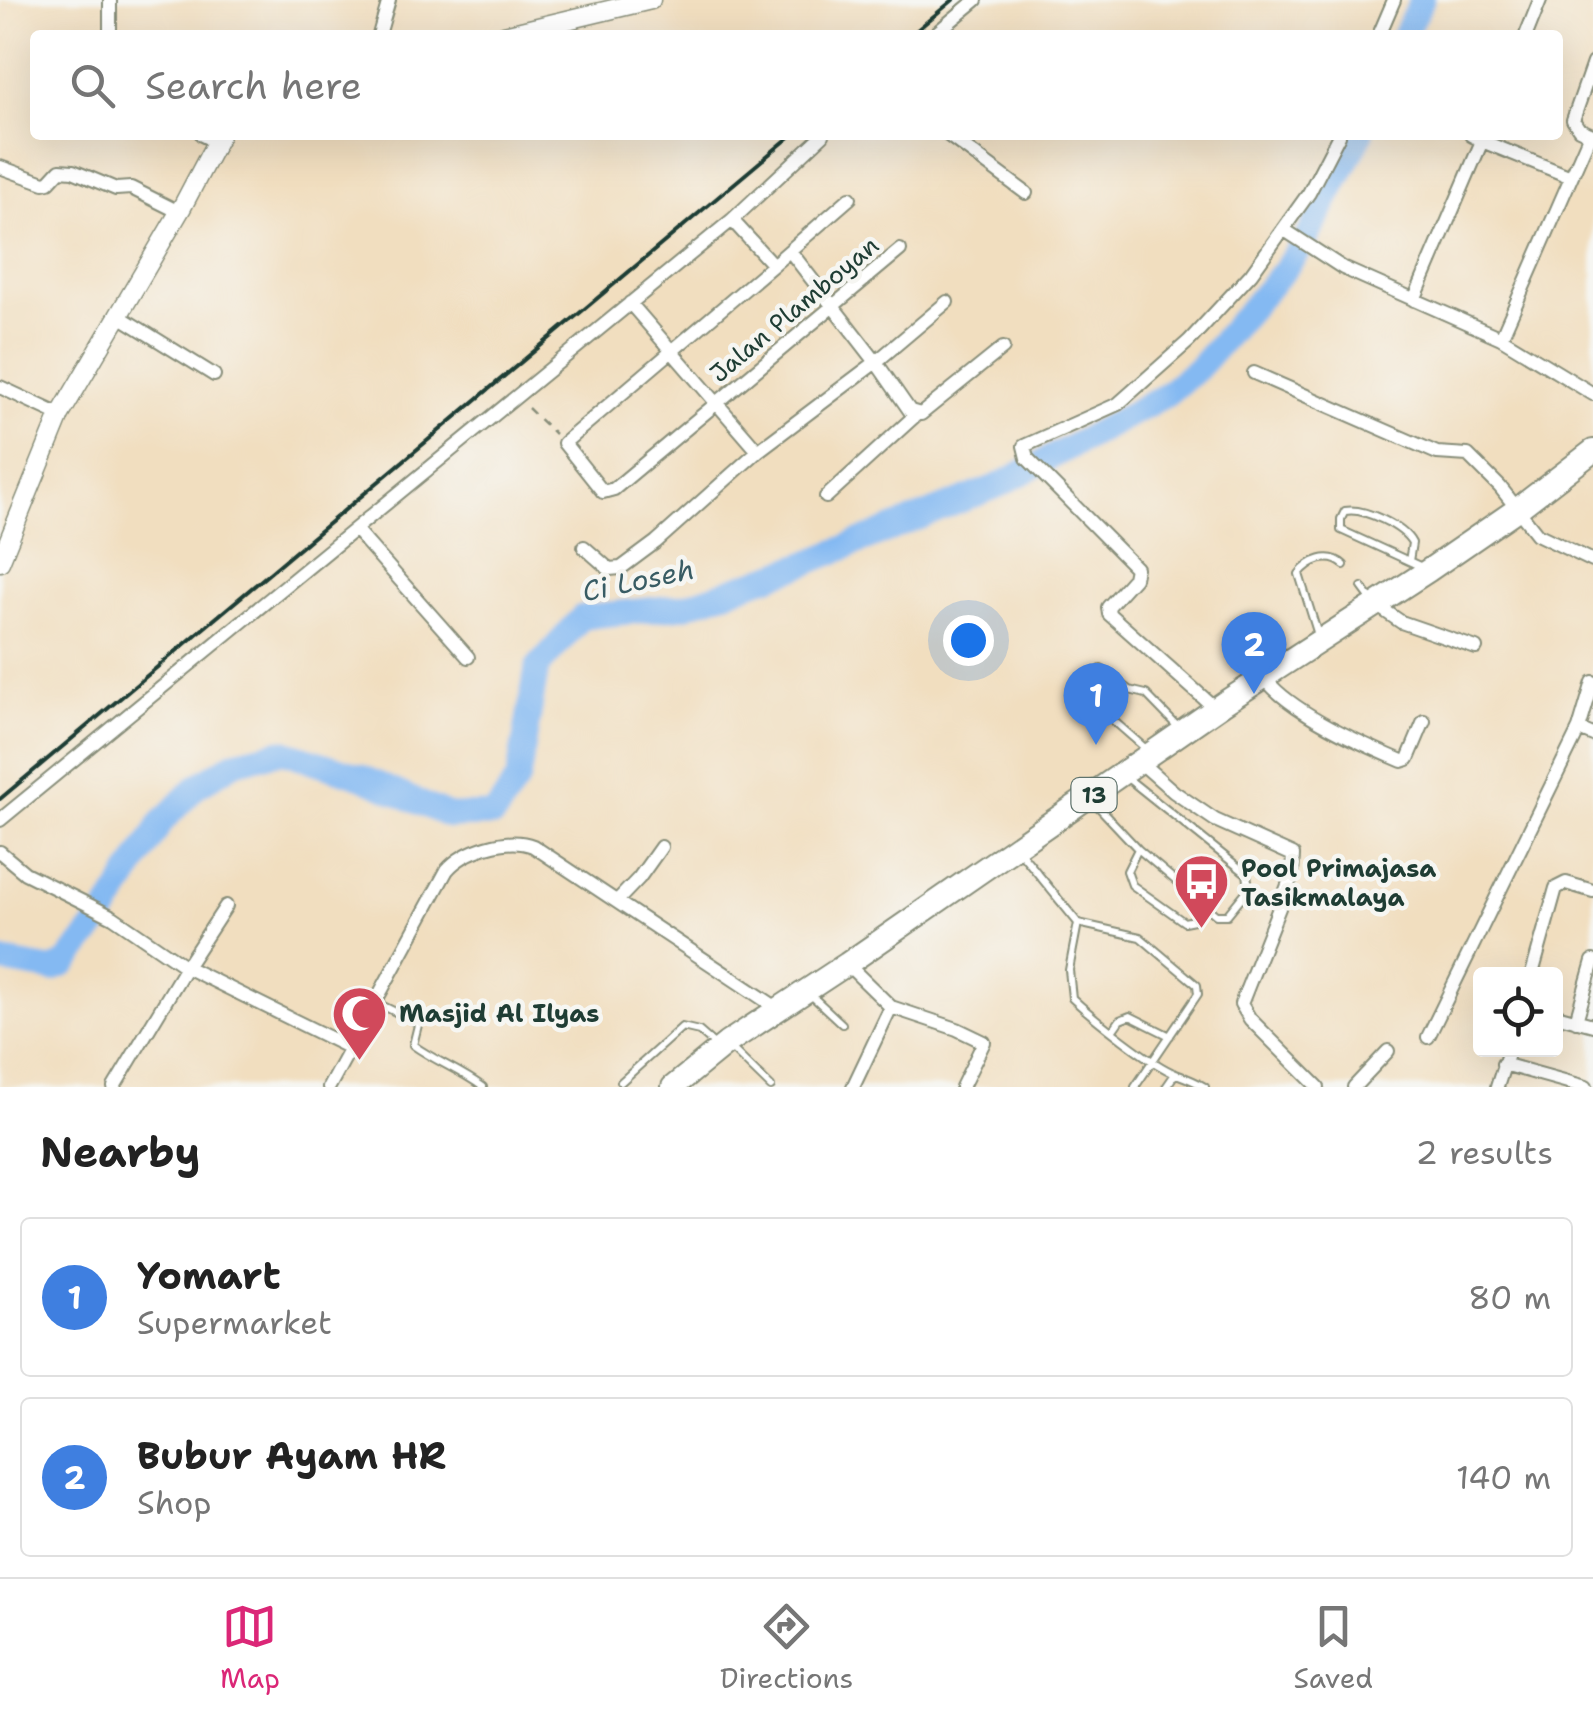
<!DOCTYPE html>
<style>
body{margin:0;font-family:"Shantell Sans",sans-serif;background:#f2f2f2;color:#222}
.controls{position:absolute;right:30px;bottom:30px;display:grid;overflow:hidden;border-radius:10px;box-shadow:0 10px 40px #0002}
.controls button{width:90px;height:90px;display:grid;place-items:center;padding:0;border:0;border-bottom:2px solid #e0e0e0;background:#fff;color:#222;font:50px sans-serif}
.you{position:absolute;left:968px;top:640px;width:35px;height:35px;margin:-25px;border:8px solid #fff;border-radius:50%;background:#1a73e8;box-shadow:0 0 0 15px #1a73e833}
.badge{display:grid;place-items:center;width:65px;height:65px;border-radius:50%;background:#db2777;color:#fff;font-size:32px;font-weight:700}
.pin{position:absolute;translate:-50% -82px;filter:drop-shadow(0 2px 5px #0008)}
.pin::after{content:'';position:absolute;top:52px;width:35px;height:30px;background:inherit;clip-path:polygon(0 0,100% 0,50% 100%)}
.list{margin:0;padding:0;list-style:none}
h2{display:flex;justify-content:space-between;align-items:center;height:130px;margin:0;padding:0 40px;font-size:42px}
h2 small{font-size:32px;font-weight:400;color:#767676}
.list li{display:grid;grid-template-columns:65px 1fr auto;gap:30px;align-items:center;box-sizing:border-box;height:160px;margin:0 20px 20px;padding:0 20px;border:2px solid #e0e0e0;border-radius:10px}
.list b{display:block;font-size:38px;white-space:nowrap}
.list p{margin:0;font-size:32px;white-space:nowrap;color:#767676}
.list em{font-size:32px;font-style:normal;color:#767676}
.icon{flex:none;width:55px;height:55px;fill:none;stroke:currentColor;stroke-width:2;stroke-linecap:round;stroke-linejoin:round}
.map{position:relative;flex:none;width:1593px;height:1087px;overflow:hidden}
.search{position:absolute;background:#fff;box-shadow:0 10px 40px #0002;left:30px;right:30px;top:30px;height:110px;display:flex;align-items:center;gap:25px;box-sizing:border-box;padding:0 35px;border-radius:10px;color:#767676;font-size:38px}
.sheet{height:490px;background:#fff}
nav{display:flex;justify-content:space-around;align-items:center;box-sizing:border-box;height:140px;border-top:2px solid #e0e0e0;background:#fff;font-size:28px;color:#767676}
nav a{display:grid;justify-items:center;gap:5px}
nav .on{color:#db2777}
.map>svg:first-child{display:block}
</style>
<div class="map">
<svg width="1593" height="1087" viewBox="0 0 1593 1087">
<rect width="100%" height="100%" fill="#f6f6f2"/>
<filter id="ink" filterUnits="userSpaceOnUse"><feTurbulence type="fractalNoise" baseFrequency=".01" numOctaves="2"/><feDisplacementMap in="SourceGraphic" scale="20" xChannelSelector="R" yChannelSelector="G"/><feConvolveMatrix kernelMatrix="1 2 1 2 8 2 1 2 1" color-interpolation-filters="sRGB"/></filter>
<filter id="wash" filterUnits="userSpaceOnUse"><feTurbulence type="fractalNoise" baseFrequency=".0048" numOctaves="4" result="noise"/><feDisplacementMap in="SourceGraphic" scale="40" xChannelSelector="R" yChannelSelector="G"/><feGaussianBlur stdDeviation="2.25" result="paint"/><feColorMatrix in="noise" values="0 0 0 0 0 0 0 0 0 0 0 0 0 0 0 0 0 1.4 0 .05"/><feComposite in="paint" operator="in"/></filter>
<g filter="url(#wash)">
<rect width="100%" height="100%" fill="#f1debf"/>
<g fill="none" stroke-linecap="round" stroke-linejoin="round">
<!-- river -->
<path stroke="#84b9f2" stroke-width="25" d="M1404,35L1422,0
M1306,240L1361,135
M0,961L52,970L66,964L105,915L161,823L196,787L235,762L282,751L362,777L449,816L494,815L518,779L537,668L582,617L684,606L805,564L1000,485L1164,396L1199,367L1284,270L1303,244"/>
</g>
</g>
<g filter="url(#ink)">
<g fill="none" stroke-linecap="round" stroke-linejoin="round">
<defs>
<path id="lane" d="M1409,561L1412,543C1404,527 1364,507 1345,511L1341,519V530L1424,568
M1362,587L1373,602
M1318,635L1299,574C1310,560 1329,552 1344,565
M1101,669L1129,690L1146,694L1178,727
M1099,708L1146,749
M1091,799L1138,849L1216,915H1227L1249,888L1247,874L1126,777
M1138,849L1127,871L1132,885L1184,922L1194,920L1206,906
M1021,853L1078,923L1069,970L1072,998C1091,1016 1153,1066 1176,1074C1187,1078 1195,1081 1205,1087
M1078,923L1140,937L1197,985L1198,994L1135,1087
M812,996L842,1024
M375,1002L416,1022L418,1025L413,1045C435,1061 460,1070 483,1087
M1113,1030L1120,1020L1130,1016L1170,1036
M731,1048L771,1087
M621,1082L682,1027L699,1031L715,1045
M1166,1087L1175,1074"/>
<path id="street" d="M110,0V35
M379,35L389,0
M934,35L976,0
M1379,35L1394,0
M1526,35L1540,0
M1590,134L1579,129L1573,120L1593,63
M202,135L216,142
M948,135L1026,193
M1484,135L1482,141L1571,177
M0,167L44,183L49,182L60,170L73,171L116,189L131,188L179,212
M732,220L773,265L850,198
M1283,229L1343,268L1501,338L1593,394
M790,251L876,362L947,302
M773,265L564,443L603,492L614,489L900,250
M1414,300L1482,141L1471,135
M630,303L758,451
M119,316L214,375
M1501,338L1590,134L1593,135
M1254,373L1437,453L1468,455L1500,487L1537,534L1593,561
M0,387L60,415
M826,497L917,414
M355,529L468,657
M584,547L609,569L621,568L656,542L758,451L876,362L910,411L921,414L1003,348
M1375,604L1401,622L1476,648
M1264,677C1288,711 1362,744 1402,761L1408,759L1424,721
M1216,709L1109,614L1108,607L1134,578L1136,568L1027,458L1024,446L1118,404L1189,341L1251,274L1309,193L1339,135
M1579,729L1593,735
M1140,762L1174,792L1215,820L1293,855L1292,875L1241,1004L1250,1019L1318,1087
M0,820L732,220L823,135
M0,852L25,873L113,917L186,967L226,906
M617,901L639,878L661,847
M847,964L891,1007L957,1029L984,1042L962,1087
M1532,974L1556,888L1566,883L1593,891
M1556,1015L1593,1025
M1576,1021L1593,961
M1428,1037L1579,729L1593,682
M1503,1064L1586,1087
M114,1087L186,967L350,1048
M329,1087L447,870C464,850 508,836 533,846L780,1010
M853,1087L891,1007
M1354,1087L1388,1051
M1497,1087L1509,1050"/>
<path id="secondary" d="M504,35L651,0
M0,562L60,415L181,209L220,135"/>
<path id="highway" d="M673,1087L727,1043L847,964L1224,703L1429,570L1519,508L1593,451"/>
</defs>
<!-- lane casing -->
<use href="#lane" stroke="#888e7a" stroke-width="10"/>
<!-- street casing -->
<use href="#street" stroke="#888e7a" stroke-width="16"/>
<!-- secondary casing -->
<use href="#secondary" stroke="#888e7a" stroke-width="21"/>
<!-- highway casing -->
<use href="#highway" stroke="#888e7a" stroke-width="26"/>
<!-- path -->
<path stroke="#888e7a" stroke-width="2.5" stroke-dasharray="8 8" stroke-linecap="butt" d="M528,408L555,434"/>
<!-- lane -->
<use href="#lane" stroke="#fff" stroke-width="6"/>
<!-- street -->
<use href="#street" stroke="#fff" stroke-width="12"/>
<!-- secondary -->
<use href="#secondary" stroke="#fff" stroke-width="18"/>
<!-- highway -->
<use href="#highway" stroke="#fff" stroke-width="22"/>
<!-- rail -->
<path stroke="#1f3d34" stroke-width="4" d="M911,35L953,0
M0,799L792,135"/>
</g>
</g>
<!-- icons -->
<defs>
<symbol id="bus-pin" viewBox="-11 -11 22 30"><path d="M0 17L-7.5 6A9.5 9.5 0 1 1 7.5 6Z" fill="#d1495b" stroke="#f6f6f2"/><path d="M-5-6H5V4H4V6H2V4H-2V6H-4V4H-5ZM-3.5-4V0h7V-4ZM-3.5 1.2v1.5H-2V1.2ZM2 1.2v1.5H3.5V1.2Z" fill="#fff"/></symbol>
<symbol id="mosque-pin" viewBox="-11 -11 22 30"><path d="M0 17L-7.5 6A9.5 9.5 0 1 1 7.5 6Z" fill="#d1495b" stroke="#f6f6f2"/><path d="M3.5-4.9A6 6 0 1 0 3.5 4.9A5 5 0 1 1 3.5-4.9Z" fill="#fff"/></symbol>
</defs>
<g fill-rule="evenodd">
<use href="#bus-pin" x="1170" y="850" width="63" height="86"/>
<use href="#mosque-pin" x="328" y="982" width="63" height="86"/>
</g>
<g text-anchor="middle" stroke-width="9" stroke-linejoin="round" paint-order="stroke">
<!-- shield labels -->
<rect fill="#f6f6f2" stroke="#60746d" stroke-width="2.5" x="1071.5" y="778" width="45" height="34" rx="8"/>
<g font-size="22" font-weight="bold" fill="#1f3d34">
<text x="1094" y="803">13</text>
</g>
<!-- street labels -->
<g font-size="25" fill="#1f3d34" stroke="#f6f6f2">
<text transform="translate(794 309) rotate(-40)" y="9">Jalan Plamboyan</text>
</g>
<!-- poi labels -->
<g font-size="25" font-weight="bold" fill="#1f3d34" stroke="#f6f6f2" text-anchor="start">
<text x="1241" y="877">Pool Primajasa<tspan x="1241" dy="29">Tasikmalaya</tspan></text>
<text x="399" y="1022">Masjid Al Ilyas</text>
</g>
<!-- water labels -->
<g font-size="28" font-style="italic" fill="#385c64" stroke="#f6f6f2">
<text transform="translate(638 580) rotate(-12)" y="10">Ci Loseh</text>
</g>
</g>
</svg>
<div class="controls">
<button><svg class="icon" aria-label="locate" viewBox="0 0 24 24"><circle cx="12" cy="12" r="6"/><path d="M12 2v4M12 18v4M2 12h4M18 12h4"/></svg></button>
</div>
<div class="you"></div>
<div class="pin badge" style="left:1096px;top:745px;background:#3f7fe0">1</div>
<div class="pin badge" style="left:1254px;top:694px;background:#3f7fe0">2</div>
<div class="search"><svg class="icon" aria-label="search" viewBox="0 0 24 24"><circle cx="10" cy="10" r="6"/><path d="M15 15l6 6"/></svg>Search here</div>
</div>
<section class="sheet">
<h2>Nearby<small>2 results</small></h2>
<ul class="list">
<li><span class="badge" style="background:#3f7fe0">1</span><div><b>Yomart</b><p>Supermarket</p></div><em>80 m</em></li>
<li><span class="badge" style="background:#3f7fe0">2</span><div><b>Bubur Ayam HR</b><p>Shop</p></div><em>140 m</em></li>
</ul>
</section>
<nav>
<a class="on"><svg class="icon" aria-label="map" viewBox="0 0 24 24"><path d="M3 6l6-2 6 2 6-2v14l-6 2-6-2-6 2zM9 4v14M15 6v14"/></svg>Map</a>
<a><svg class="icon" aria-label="directions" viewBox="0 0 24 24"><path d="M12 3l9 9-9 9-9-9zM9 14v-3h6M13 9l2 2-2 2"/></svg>Directions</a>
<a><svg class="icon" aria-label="saved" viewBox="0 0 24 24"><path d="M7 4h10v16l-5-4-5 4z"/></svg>Saved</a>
</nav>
